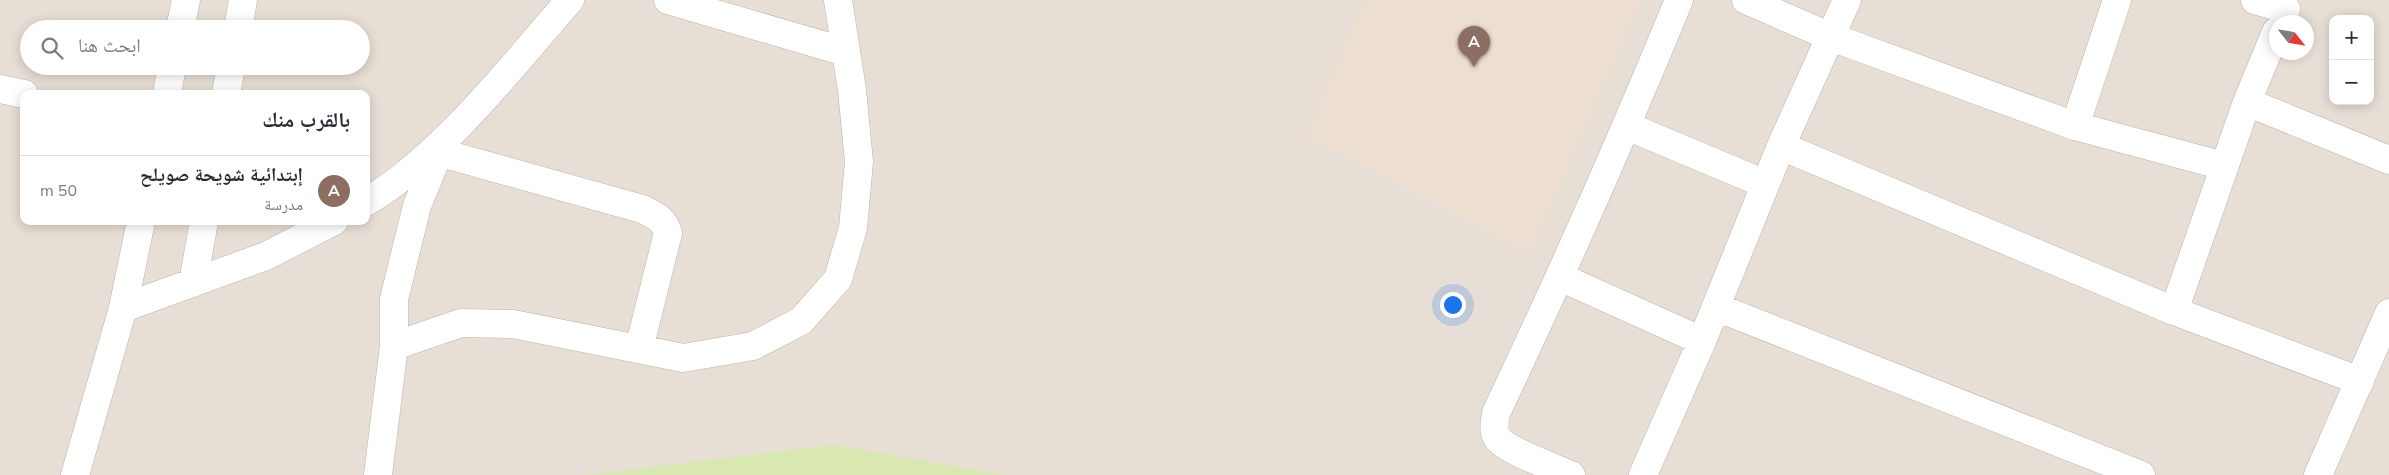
<!DOCTYPE html>
<html lang="ar">
<meta charset="utf-8">
<style>
body{margin:0;font-family:"Nunito Sans","Noto Naskh Arabic",sans-serif;background:#f7f7f7;color:#2b2b33;direction:rtl}
.controls{position:absolute;right:15px;top:15px;display:grid;overflow:hidden;border-radius:10px;box-shadow:0 2px 12px #0003}
.controls button{width:45px;height:45px;display:grid;place-items:center;padding:0;border:0;border-bottom:1px solid #e1e1e2;background:#fff;color:#2b2b33;font:25px sans-serif}
.compass{position:absolute;left:2269px;top:15px;width:45px;height:45px;border-radius:50%;background:#fff;box-shadow:0 2px 12px #0003;rotate:121deg}
.you{position:absolute;left:1452px;top:304px;width:18px;height:18px;margin:-12px;border:4px solid #fff;border-radius:50%;background:#1a73e8;box-shadow:0 0 0 8px #1a73e833}
.badge{display:grid;place-items:center;width:32px;height:32px;border-radius:50%;background:#f81921;color:#fff;font-size:16px;font-weight:700}
.pin{position:absolute;translate:-50% -41px;filter:drop-shadow(0 1px 2px #0008)}
.pin::after{content:'';position:absolute;top:26px;width:18px;height:15px;background:inherit;clip-path:polygon(0 0,100% 0,50% 100%)}
.list{margin:0;padding:0;list-style:none}
h2{display:flex;justify-content:space-between;align-items:center;height:65px;margin:0;padding:0 20px;font-size:21px}
h2 small{font-size:16px;font-weight:400;color:#7c7c81}
.list li{display:grid;grid-template-columns:32px 1fr auto;gap:15px;align-items:center;box-sizing:border-box;height:70px;padding:0 20px;border-top:1px solid #e1e1e2}
.list b{display:block;font-size:19px;white-space:nowrap}
.list p{margin:0;font-size:16px;white-space:nowrap;color:#7c7c81}
.list em{font-size:16px;font-style:normal;color:#7c7c81}
.icon{flex:none;width:28px;height:28px;fill:none;stroke:currentColor;stroke-width:2;stroke-linecap:round;stroke-linejoin:round}
.map{position:relative;flex:none;width:2389px;height:475px;overflow:hidden;direction:ltr}
.search{position:absolute;background:#fff;box-shadow:0 2px 12px #0003;left:20px;top:20px;width:350px;height:55px;display:flex;align-items:center;gap:12px;box-sizing:border-box;padding:0 18px;border-radius:28px;color:#7c7c81;font-size:19px}
.panel{position:absolute;background:#fff;box-shadow:0 2px 12px #0003;left:20px;top:90px;width:350px;height:135px;border-radius:10px;direction:rtl}
.map>svg:first-child{display:block}
</style>
<div class="map">
<svg width="2389" height="475" viewBox="0 0 2389 475">
<rect width="100%" height="100%" fill="#f3ede7"/>
<!-- residential -->
<path fill="#e7ded5" fill-rule="evenodd" d="M0,0H2389V475H0ZM2333,19H2370V101H2333ZM2276,22H2306V52H2276ZM29,29H361V66H29ZM24,94H366V221H24Z"/>
<!-- education -->
<path fill="#ecdfd1" d="M1364,0H1642L1531,254L1306,135Z"/>
<!-- green -->
<path fill="#d9e7b0" d="M834,445L1004,475H585Z"/>
<g fill="none" stroke-linecap="round" stroke-linejoin="round">
<defs>
<path id="minor" d="M668,0L846,52
M1746,0L1831,37L2075,126L2224,166
M2255,0L2286,9
M180,29L186,0
M238,29L243,0
M0,89L24,94
M167,94L172,66
M226,94L231,66
M2247,102L2389,160
M1627,126L1765,184
M2075,126L2117,0
M1781,146L2174,311L2360,381
M438,152L642,209C655,215 664,219 668,233L639,349
M366,202C443,156 511,67 570,0
M1560,277L1702,341
M193,283L204,221
M1716,307L2141,475
M123,308L266,256L334,221
M2174,311L2247,102L2276,32
M394,346L461,323L513,324L683,358L753,346L801,321L838,279L853,228L859,162L852,90L838,0
M75,475L123,308L141,221
M378,475L394,346V299L417,206L444,140
M1571,475C1555,468 1508,451 1498,439C1492,431 1495,421 1496,413C1561,276 1622,139 1679,0
M1643,475L1702,341L1781,146L1847,0
M2318,475L2389,313"/>
</defs>
<!-- minor casing -->
<use href="#minor" stroke="#bfb3a9" stroke-width="29"/>
<!-- minor -->
<use href="#minor" stroke="#fff" stroke-width="28"/>
</g>
</svg>
<div class="controls">
<button>+</button>
<button>−</button>
</div>
<svg class="compass" viewBox="-18 -18 36 36"><path d="M0-13l5 13h-10z" fill="#e53935"/><path d="M0 13l5-13h-10z" fill="#7c7c81"/></svg>
<div class="you"></div>
<div class="pin badge" style="left:1474px;top:67px;background:#8d6e63">A</div>
<div class="search"><svg class="icon" aria-label="search" viewBox="0 0 24 24"><circle cx="10" cy="10" r="6"/><path d="M15 15l6 6"/></svg>ابحث هنا</div>
<section class="panel">
<h2>بالقرب منك<small></small></h2>
<ul class="list">
<li><span class="badge" style="background:#8d6e63">A</span><div><b>إبتدائية شويحة صويلح</b><p>مدرسة</p></div><em>50 m</em></li>
</ul>
</section>
</div>
